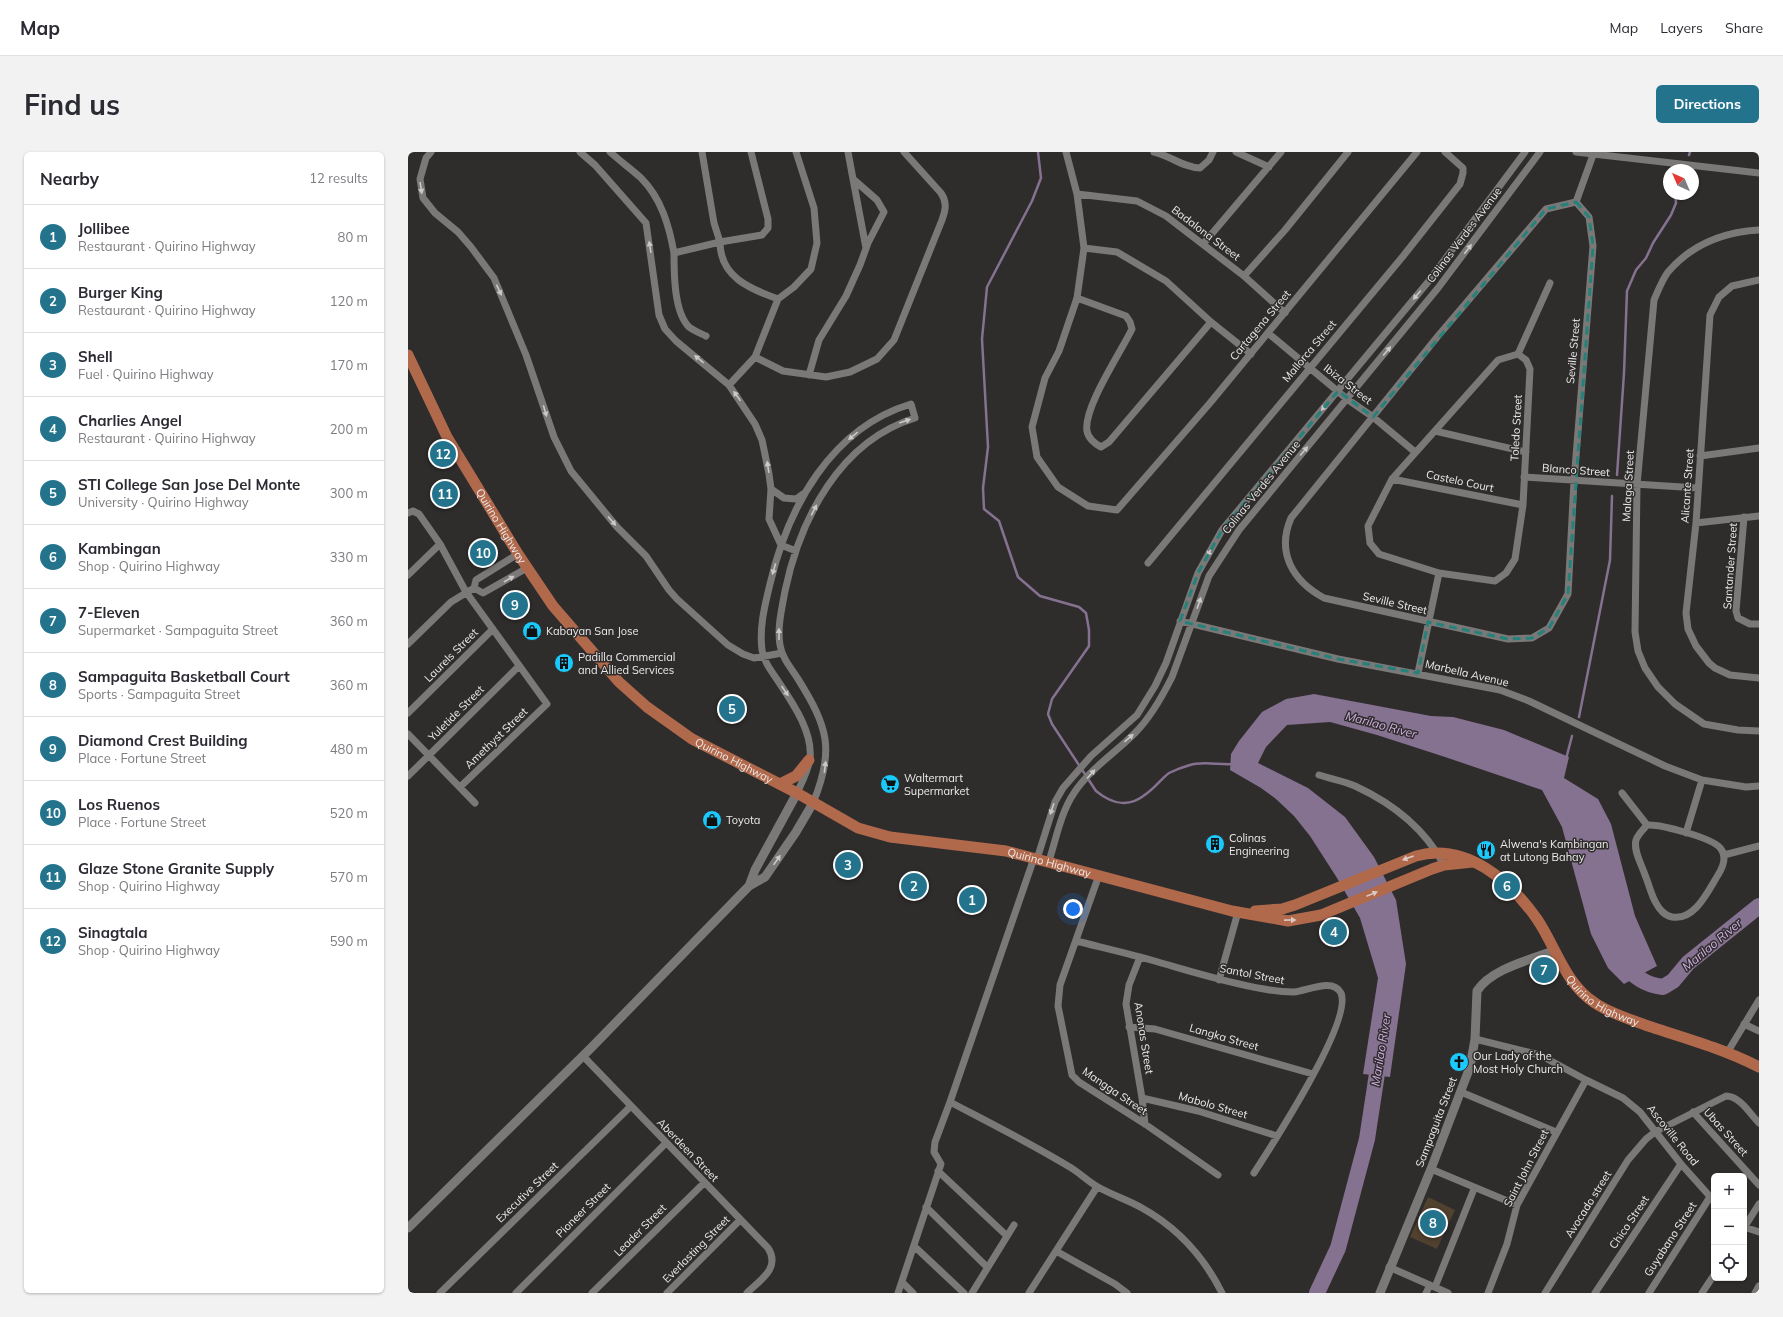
<!DOCTYPE html>
<meta charset="utf-8">
<style>
body{margin:0;font-family:Mulish,sans-serif;background:#f2f2f3;color:#2b2b33}
.controls{position:absolute;right:12px;bottom:12px;display:grid;overflow:hidden;border-radius:6px;box-shadow:0 1px 3px #0004}
.controls button{width:36px;height:36px;display:grid;place-items:center;padding:0;border:0;border-bottom:1px solid #e1e1e2;background:#fff;color:#2b2b33;font:20px sans-serif}
.compass{position:absolute;left:1255px;top:12px;width:36px;height:36px;border-radius:50%;background:#fff;box-shadow:0 1px 3px #0004;rotate:316deg}
.you{position:absolute;left:665px;top:757px;width:14px;height:14px;margin:-10px;border:3px solid #fff;border-radius:50%;background:#1a73e8;box-shadow:0 0 0 6px #1a73e833}
.badge{display:grid;place-items:center;width:26px;height:26px;border-radius:50%;background:#23738d;color:#fff;font-size:13px;font-weight:700}
.pin{position:absolute;translate:-50% -50%;border:2px solid #fff;box-shadow:0 1px 4px #0006}
.list{margin:0;padding:0;list-style:none}
h2{display:flex;justify-content:space-between;align-items:center;height:52px;margin:0;padding:0 16px;font-size:17px}
h2 small{font-size:13px;font-weight:400;color:#7c7c81}
.list li{display:grid;grid-template-columns:26px 1fr auto;gap:12px;align-items:center;box-sizing:border-box;height:64px;padding:0 16px;border-top:1px solid #e1e1e2}
.list b{display:block;font-size:15px;white-space:nowrap}
.list p{margin:0;font-size:13px;white-space:nowrap;color:#7c7c81}
.list em{font-size:13px;font-style:normal;color:#7c7c81}
.icon{flex:none;width:22px;height:22px;fill:none;stroke:currentColor;stroke-width:2;stroke-linecap:round;stroke-linejoin:round}
.map{position:relative;flex:none;width:1351px;height:1141px;overflow:hidden;border-radius:6px}
header{display:flex;align-items:center;gap:24px;box-sizing:border-box;height:56px;padding:0 20px;background:#fff;border-bottom:1px solid #e1e1e2}
header strong{font-size:19px}
nav{display:flex;gap:22px;margin-inline-start:auto;font-size:14px}
.intro{display:flex;align-items:center;justify-content:space-between;box-sizing:border-box;height:96px;padding:0 24px}
h1{margin:0;font-size:28px}
.button{padding:10px 18px;border-radius:6px;background:#23738d;color:#fff;font-size:14px;font-weight:700}
main{display:flex;gap:24px;padding:0 24px}
aside{flex:1;background:#fff;border-radius:6px;box-shadow:0 1px 3px #0004}
.map>svg:first-child{display:block}
</style>
<header>
<strong>Map</strong>
<nav><a>Map</a><a>Layers</a><a>Share</a></nav>
</header>
<div class="intro"><h1>Find us</h1><a class="button">Directions</a></div>
<main>
<aside>
<h2>Nearby<small>12 results</small></h2>
<ul class="list">
<li><span class="badge">1</span><div><b>Jollibee</b><p>Restaurant · Quirino Highway</p></div><em>80 m</em></li>
<li><span class="badge">2</span><div><b>Burger King</b><p>Restaurant · Quirino Highway</p></div><em>120 m</em></li>
<li><span class="badge">3</span><div><b>Shell</b><p>Fuel · Quirino Highway</p></div><em>170 m</em></li>
<li><span class="badge">4</span><div><b>Charlies Angel</b><p>Restaurant · Quirino Highway</p></div><em>200 m</em></li>
<li><span class="badge">5</span><div><b>STI College San Jose Del Monte</b><p>University · Quirino Highway</p></div><em>300 m</em></li>
<li><span class="badge">6</span><div><b>Kambingan</b><p>Shop · Quirino Highway</p></div><em>330 m</em></li>
<li><span class="badge">7</span><div><b>7-Eleven</b><p>Supermarket · Sampaguita Street</p></div><em>360 m</em></li>
<li><span class="badge">8</span><div><b>Sampaguita Basketball Court</b><p>Sports · Sampaguita Street</p></div><em>360 m</em></li>
<li><span class="badge">9</span><div><b>Diamond Crest Building</b><p>Place · Fortune Street</p></div><em>480 m</em></li>
<li><span class="badge">10</span><div><b>Los Ruenos</b><p>Place · Fortune Street</p></div><em>520 m</em></li>
<li><span class="badge">11</span><div><b>Glaze Stone Granite Supply</b><p>Shop · Quirino Highway</p></div><em>570 m</em></li>
<li><span class="badge">12</span><div><b>Sinagtala</b><p>Shop · Quirino Highway</p></div><em>590 m</em></li>
</ul>
</aside>
<div class="map">
<svg width="1351" height="1141" viewBox="0 0 1351 1141">
<rect width="100%" height="100%" fill="#2f2c2c"/>
<!-- green -->
<path fill="#51412f" d="M1020,1045L1047,1058L1029,1097L1002,1085Z"/>
<!-- water -->
<path fill="#857190" d="M906,542L1023,564L1045,565L1096,578L1161,605L1156,626L1190,647L1203,672L1227,764L1249,814L1216,832L1200,816L1183,782L1154,675L1134,638L1037,605L969,583L922,570L879,573L858,595L850,611L900,636L937,665L966,705L988,748L998,812L982,925L955,922L970,826L952,766L929,726L902,684L886,664L868,647L853,636L822,618L823,602L831,589L854,560L878,547Z"/>
<g fill="none" stroke-linecap="round" stroke-linejoin="round">
<!-- stream -->
<path stroke="#857190" stroke-width="2.5" d="M630,0L633,26L624,49L579,135L574,187L580,295L575,336L576,357L591,369L610,425L632,444L671,455L678,461L681,478V494L644,547L640,562L644,572L688,639C705,653 721,656 738,642C747,636 753,627 761,621C767,618 775,615 782,613C793,609 812,613 825,612
M1281,3L1282,0
M1209,323L1216,221L1219,139L1228,118L1238,106L1245,91L1263,63L1268,51L1267,42
M1171,565L1202,408L1204,344
M1158,607L1164,584"/>
<!-- river -->
<path stroke="#857190" stroke-width="16" d="M1214,809C1224,824 1237,833 1255,835L1265,829L1280,811L1351,754
M909,1141L930,1096L959,987L972,902"/>
<!-- minor -->
<path stroke="#7b7878" stroke-width="7" d="M23,0L18,6L12,27L15,46L27,61L50,80L63,95L86,126L118,203L146,285L163,319L209,375L238,404L261,438L269,447L320,493L335,502L346,506L374,501
M172,0L187,13L238,71L251,163L257,177L268,189L321,233L347,272L354,288L361,322L363,337L361,367L373,393L388,399
M202,0C212,9 223,17 233,26C253,46 261,73 266,101
M294,0L306,71L312,90L354,83L360,76V67L343,0
M658,0L669,42L676,96L669,146L651,199L637,226L624,275L629,305L650,335L680,354L709,358L802,251L1009,0
M746,0C761,3 776,16 792,16L801,8L805,0
M828,0L861,15
M1168,0L1351,21
M445,27L458,96
M669,42L729,49L758,64L836,124L877,161
M1168,50L1181,65L1185,94L1166,329L1160,442L1141,476L1124,486L1100,487L916,446C885,429 868,401 883,366L1030,184L1138,57Z
M1168,50L1185,3
M1351,78C1315,80 1284,92 1260,120C1254,128 1250,139 1246,148L1229,333L1227,480L1230,499L1237,516L1250,535L1267,552L1296,572L1330,578L1351,579
M796,91L873,0
M676,96L709,100L758,129L803,170L843,202
M836,124L877,78L940,0
M1351,128L1324,134L1311,145L1302,163L1288,371L1278,461L1280,477L1288,494L1301,511L1307,516L1322,523L1351,526
M669,146L718,164L722,170L724,177C713,200 675,256 679,279C680,286 687,292 693,295L701,290L803,170
M860,181L939,247L965,265L1007,300
M298,184C292,181 286,179 281,175C266,160 266,122 266,101L312,90C312,125 342,137 370,147
M1110,202L1118,208L1122,217L1115,353L1107,407L1098,421L1087,429L1031,421L971,402L962,391L960,374L984,327L1090,208Z
M1110,202L1142,131
M347,205L370,147L386,135L403,117L409,91L406,56L388,0
M401,223L411,188L438,144L452,113L460,91L476,60L469,48L445,27L440,0
M321,233L347,205L375,219L418,225L442,220L469,207L486,188L534,68C538,57 539,50 533,41L496,0
M1027,279L1118,300
M1292,304L1351,296
M1116,325L1290,336
M984,327L1115,353
M363,337L376,346L388,347L395,342
M0,361L5,359L11,362L32,392L58,440L139,552L52,635
M1336,365L1328,459L1330,466L1342,472H1351
M1288,371L1351,364
M740,411L996,103L1052,32L1055,21V16L1037,0
M0,423L32,392
M66,436L75,441L119,416
M66,436L68,428L110,402
M772,469L930,507L1092,538L1121,549L1257,614L1294,628L1338,635L1351,634
M0,492L43,450L66,436
M1010,521L1031,421
M0,561L85,477
M0,582L67,651
M911,623C923,627 936,629 947,634C984,651 1017,677 1036,713
M0,624L111,514
M389,641C394,630 400,619 402,607C405,581 386,553 372,532C365,521 356,511 354,498C351,475 357,453 362,432C380,355 423,276 503,252L507,266C432,289 392,367 377,439C374,456 369,475 372,493C374,506 383,516 390,527C420,575 427,598 405,651
M1214,641L1239,673
M1239,673C1252,672 1306,686 1313,697C1319,705 1315,715 1310,723C1300,739 1287,769 1264,765C1257,764 1251,757 1248,751C1243,743 1241,732 1237,723C1234,713 1225,699 1228,688C1230,682 1235,678 1239,673Z
M1278,681L1294,628
M1316,703L1351,694
M629,707L647,650L655,636L683,604L729,563L747,534L758,511L790,421L814,378L1020,130L1117,0
M641,709C648,687 653,660 666,641C682,617 707,601 727,581C743,565 754,545 764,525L801,424L831,378L1030,136L1132,0
M691,723L652,833L650,854L664,923L671,930L737,972L810,1023
M668,789C696,796 723,802 750,810C785,820 820,831 856,837C866,839 876,840 886,840C899,839 925,825 933,841C945,869 864,993 846,1021
M732,805L721,833L718,852L734,946L737,972
M811,828L830,760
M1336,872L1351,879
M721,875L747,877L905,922
M1067,887L1132,903L1178,928L1215,946L1232,960L1273,1012L1306,1049
M1319,901L1351,848
M175,904L360,1096C373,1116 352,1128 339,1141
M1053,940L1148,980
M734,946L790,959L869,984
M542,950C582,971 622,991 660,1014C671,1020 679,1029 690,1035C704,1043 720,1048 734,1056C770,1076 796,1105 814,1141
M1285,960L1351,1033
M1023,1017L1109,1053
M530,1019L599,1084
M518,1055L579,1115
M1336,1075L1351,1080
M1336,1076L1351,1052
M506,1094L556,1141
M648,1099L707,1132L719,1141
M981,1115L1040,1141
M494,1130L505,1141
M1027,1135L1066,1037
M32,1141L222,955
M108,1141L258,991
M184,1141L296,1031
M259,1141L332,1068
M490,1141L533,1012L526,1000L527,990L542,950L626,706
M564,1141L606,1073
M621,1141L689,1035
M1018,1141L1022,1133
M1080,1141L1099,1092L1109,1053L1178,928
M1137,1141L1220,1008L1238,987L1247,980L1318,944C1332,944 1342,962 1351,971
M1187,1141L1273,1012
M1241,1141L1302,1045
M1294,1141L1306,1123
M1347,1141L1351,1134"/>
<!-- tertiary -->
<path stroke="#7b7878" stroke-width="9" d="M341,734L347,718L389,641
M0,1076L183,896L341,734L357,725L388,680L405,651
M972,1141L1023,1017L1062,915L1067,887L1069,839C1083,817 1122,808 1145,799"/>
<!-- primary -->
<g stroke="#b1694c" stroke-width="11">
<path id="s1" d="M0,203L39,285L110,402L145,454L211,530L239,555L284,587L389,641L450,676L482,685L598,699L824,759L880,769L913,763L1024,717L1036,713L1065,710"/>
<path d="M372,632L388,624L401,608"/>
<path id="s2" d="M847,759L874,757L887,753L1008,704C1059,690 1102,729 1129,767C1148,795 1157,832 1187,851C1203,862 1222,867 1240,874C1277,886 1316,897 1351,915"/>
</g>
</g>
<!-- one-way arrows -->
<defs><path id="oneway-solid" d="M-6-.8H1V-3.2L6.5 0L1 3.2V.8H-6Z"/></defs>
<g fill="#cac8c8">
<use href="#oneway-solid" transform="translate(13 36) rotate(81)"/>
<use href="#oneway-solid" transform="translate(242 95) rotate(-99)"/>
<use href="#oneway-solid" transform="translate(1060 97) rotate(-53)"/>
<use href="#oneway-solid" transform="translate(91 138) rotate(65)"/>
<use href="#oneway-solid" transform="translate(1009 143) rotate(130)"/>
<use href="#oneway-solid" transform="translate(979 199) rotate(-50)"/>
<use href="#oneway-solid" transform="translate(291 207) rotate(-141)"/>
<use href="#oneway-solid" transform="translate(329 244) rotate(-126)"/>
<use href="#oneway-solid" transform="translate(917 254) rotate(130)"/>
<use href="#oneway-solid" transform="translate(137 259) rotate(74)"/>
<use href="#oneway-solid" transform="translate(497 269) rotate(-19)"/>
<use href="#oneway-solid" transform="translate(445 284) rotate(141)"/>
<use href="#oneway-solid" transform="translate(896 299) rotate(-50)"/>
<use href="#oneway-solid" transform="translate(360 315) rotate(-99)"/>
<use href="#oneway-solid" transform="translate(406 358) rotate(-63)"/>
<use href="#oneway-solid" transform="translate(204 369) rotate(49)"/>
<use href="#oneway-solid" transform="translate(802 399) rotate(119)"/>
<use href="#oneway-solid" transform="translate(366 417) rotate(106)"/>
<use href="#oneway-solid" transform="translate(101 427) rotate(-30)"/>
<use href="#oneway-solid" transform="translate(791 451) rotate(-71)"/>
<use href="#oneway-solid" transform="translate(371 482) rotate(-90)"/>
<use href="#oneway-solid" transform="translate(377 539) rotate(56)"/>
<use href="#oneway-solid" transform="translate(721 586) rotate(-41)"/>
<use href="#oneway-solid" transform="translate(417 615) rotate(-83)"/>
<use href="#oneway-solid" transform="translate(683 622) rotate(-48)"/>
<use href="#oneway-solid" transform="translate(644 657) rotate(109)"/>
<use href="#oneway-solid" transform="translate(369 708) rotate(-55)"/>
</g>
<g fill="#ddcac2">
<use href="#oneway-solid" transform="translate(1000 706) rotate(160)"/>
<use href="#oneway-solid" transform="translate(964 742) rotate(-22)"/>
<use href="#oneway-solid" transform="translate(882 768) rotate(-1)"/>
</g>
<!-- marked area -->
<path fill="none" stroke="#25827a" stroke-width="3" stroke-dasharray="8 5" stroke-linejoin="round" d="M1168,50L1181,65L1185,94L1160,442L1141,476L1124,486L1100,487L1020,470L1010,521L930,507L772,469L790,421L814,378L930,239L965,265L1138,57Z"/>
<!-- icons -->
<defs>
<symbol id="shop-disc" viewBox="-11 -11 22 22"><circle r="9.5" fill="#1acafc" stroke="#2f2c2c"/><path d="M-5-2.5h2.3a2.7 3.5 0 0 1 5.4 0H5L5.5 6h-11ZM-1.5-2.5h3a1.5 2.3 0 0 0-3 0Z" fill="#111"/></symbol>
<symbol id="building-disc" viewBox="-11 -11 22 22"><circle r="9.5" fill="#1acafc" stroke="#2f2c2c"/><path d="M-4-6H4V6H1V3H-1V6H-4ZM-2.5-4.3h1.7v1.8h-1.7ZM.8-4.3h1.7v1.8H.8ZM-2.5-1h1.7V.8h-1.7ZM.8-1h1.7V.8H.8Z" fill="#111"/></symbol>
<symbol id="supermarket-disc" viewBox="-11 -11 22 22"><circle r="9.5" fill="#1acafc" stroke="#2f2c2c"/><path d="M-6-5.5h2.5l.6 2H6L4.5 2H-2.5L-4.4-4H-6ZM-1.5 3.2a1.3 1.3 0 1 0 .1 0ZM3 3.2a1.3 1.3 0 1 0 .1 0Z" fill="#111"/></symbol>
<symbol id="restaurant-disc" viewBox="-11 -11 22 22"><circle r="9.5" fill="#1acafc" stroke="#2f2c2c"/><path d="M-5-6h1v4h1v-4h1v4h1v-4h1v5L-1.5 .5V6h-2V.5L-5-1ZM5-6V6H3V1.5H1.5Q1.5-4 5-6Z" fill="#111"/></symbol>
<symbol id="church-disc" viewBox="-11 -11 22 22"><circle r="9.5" fill="#1acafc" stroke="#2f2c2c"/><path d="M-1.2-6h2.4v3.5h3.3v2.4h-3.3V6h-2.4V-.1h-3.3v-2.4h3.3Z" fill="#111"/></symbol>
</defs>
<g fill-rule="evenodd">
<use href="#shop-disc" x="113" y="468" width="22" height="22"/>
<use href="#building-disc" x="145" y="500" width="22" height="22"/>
<use href="#supermarket-disc" x="471" y="621" width="22" height="22"/>
<use href="#shop-disc" x="293" y="657" width="22" height="22"/>
<use href="#building-disc" x="796" y="681" width="22" height="22"/>
<use href="#restaurant-disc" x="1067" y="687" width="22" height="22"/>
<use href="#church-disc" x="1040" y="899" width="22" height="22"/>
</g>
<g text-anchor="middle" stroke-width="3" stroke-linejoin="round" paint-order="stroke">
<!-- street labels -->
<g font-size="11" fill="#eceaea" stroke="#2f2c2c">
<text transform="translate(798 81) rotate(37)" y="4">Badalona Street</text>
<text transform="translate(1056 83) rotate(-53)" y="4">Colinas Verdes Avenue</text>
<text transform="translate(852 173) rotate(-50)" y="4">Cartagena Street</text>
<text transform="translate(901 199) rotate(-50)" y="4">Mallorca Street</text>
<text transform="translate(1165 199) rotate(-85)" y="4">Seville Street</text>
<text transform="translate(940 232) rotate(38)" y="4">Ibiza Street</text>
<text transform="translate(1108 276) rotate(-87)" y="4">Toledo Street</text>
<text transform="translate(1168 318) rotate(4)" y="4">Blanco Street</text>
<text transform="translate(1052 329) rotate(12)" y="4">Castelo Court</text>
<text transform="translate(1220 334) rotate(-87)" y="4">Malaga Street</text>
<text transform="translate(1279 334) rotate(-86)" y="4">Alicante Street</text>
<text transform="translate(853 335) rotate(-51)" y="4">Colinas Verdes Avenue</text>
<text dy="4" stroke="none"><textPath href="#s1" startOffset="195">Quirino Highway</textPath></text>
<text transform="translate(1322 414) rotate(-86)" y="4">Santander Street</text>
<text transform="translate(987 451) rotate(13)" y="4">Seville Street</text>
<text transform="translate(43 503) rotate(-45)" y="4">Laurels Street</text>
<text transform="translate(1059 521) rotate(13)" y="4">Marbella Avenue</text>
<text transform="translate(48 561) rotate(-45)" y="4">Yuletide Street</text>
<text transform="translate(88 586) rotate(-44)" y="4">Amethyst Street</text>
<text dy="4" stroke="none"><textPath href="#s1" startOffset="531">Quirino Highway</textPath></text>
<text dy="4" stroke="none"><textPath href="#s1" startOffset="867">Quirino Highway</textPath></text>
<text transform="translate(844 822) rotate(11)" y="4">Santol Street</text>
<text dy="4" stroke="none"><textPath href="#s2" startOffset="425">Quirino Highway</textPath></text>
<text transform="translate(816 885) rotate(16)" y="4">Langka Street</text>
<text transform="translate(736 886) rotate(81)" y="4">Anonas Street</text>
<text transform="translate(707 939) rotate(34)" y="4">Mangga Street</text>
<text transform="translate(805 953) rotate(16)" y="4">Mabolo Street</text>
<text transform="translate(1028 970) rotate(-69)" y="4">Sampaguita Street</text>
<text transform="translate(1318 980) rotate(48)" y="4">Ubas Street</text>
<text transform="translate(1265 983) rotate(51)" y="4">Ascoville Road</text>
<text transform="translate(280 998) rotate(46)" y="4">Aberdeen Street</text>
<text transform="translate(1118 1016) rotate(-63)" y="4">Saint John Street</text>
<text transform="translate(119 1040) rotate(-44)" y="4">Executive Street</text>
<text transform="translate(1180 1052) rotate(-58)" y="4">Avocado street</text>
<text transform="translate(175 1058) rotate(-45)" y="4">Pioneer Street</text>
<text transform="translate(1221 1070) rotate(-56)" y="4">Chico Street</text>
<text transform="translate(232 1078) rotate(-45)" y="4">Leader Street</text>
<text transform="translate(1262 1087) rotate(-57)" y="4">Guyabano Street</text>
<text transform="translate(288 1097) rotate(-45)" y="4">Everlasting Street</text>
</g>
<!-- poi labels -->
<g font-size="11" fill="#eceaea" stroke="#2f2c2c" text-anchor="start">
<text x="138" y="483">Kabayan San Jose</text>
<text x="170" y="509">Padilla Commercial<tspan x="170" dy="13">and Allied Services</tspan></text>
<text x="496" y="630">Waltermart<tspan x="496" dy="13">Supermarket</tspan></text>
<text x="318" y="672">Toyota</text>
<text x="821" y="690">Colinas<tspan x="821" dy="13">Engineering</tspan></text>
<text x="1092" y="696">Alwena's Kambingan<tspan x="1092" dy="13">at Lutong Bahay</tspan></text>
<text x="1065" y="908">Our Lady of the<tspan x="1065" dy="13">Most Holy Church</tspan></text>
</g>
<!-- water labels -->
<g font-size="12" font-style="italic" fill="#d3b1e6" stroke="#2f2c2c">
<text transform="translate(973 573) rotate(15)" y="4">Marilao River</text>
<text transform="translate(1304 793) rotate(-40)" y="4">Marilao River</text>
<text transform="translate(973 898) rotate(-81)" y="4">Marilao River</text>
</g>
</g>
</svg>
<div class="controls">
<button>+</button>
<button>−</button>
<button><svg class="icon" aria-label="locate" viewBox="0 0 24 24"><circle cx="12" cy="12" r="6"/><path d="M12 2v4M12 18v4M2 12h4M18 12h4"/></svg></button>
</div>
<svg class="compass" viewBox="-18 -18 36 36"><path d="M0-13l5 13h-10z" fill="#e53935"/><path d="M0 13l5-13h-10z" fill="#7c7c81"/></svg>
<div class="you"></div>
<div class="pin badge" style="left:564px;top:748px">1</div>
<div class="pin badge" style="left:506px;top:734px">2</div>
<div class="pin badge" style="left:440px;top:713px">3</div>
<div class="pin badge" style="left:926px;top:780px">4</div>
<div class="pin badge" style="left:324px;top:557px">5</div>
<div class="pin badge" style="left:1099px;top:734px">6</div>
<div class="pin badge" style="left:1136px;top:818px">7</div>
<div class="pin badge" style="left:1025px;top:1071px">8</div>
<div class="pin badge" style="left:107px;top:453px">9</div>
<div class="pin badge" style="left:75px;top:401px">10</div>
<div class="pin badge" style="left:37px;top:342px">11</div>
<div class="pin badge" style="left:35px;top:302px">12</div>
</div>
</main>
